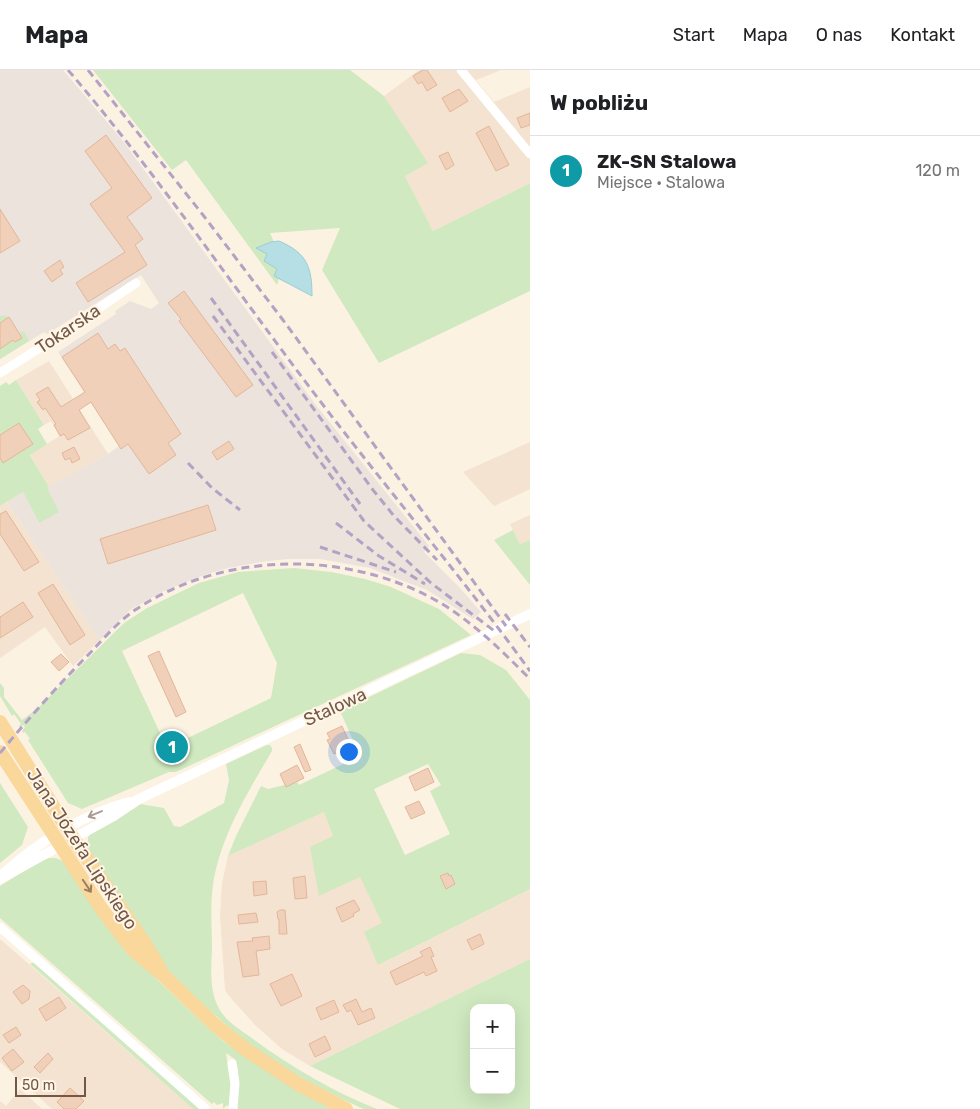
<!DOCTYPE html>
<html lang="pl">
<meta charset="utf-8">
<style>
body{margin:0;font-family:Rubik,sans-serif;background:#f6f6f6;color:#202124}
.controls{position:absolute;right:15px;bottom:15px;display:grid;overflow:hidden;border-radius:10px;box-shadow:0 5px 20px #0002}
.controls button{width:45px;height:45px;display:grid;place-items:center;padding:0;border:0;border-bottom:1px solid #e0e0e0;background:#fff;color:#202124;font:25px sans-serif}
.scale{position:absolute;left:15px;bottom:12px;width:71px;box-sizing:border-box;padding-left:5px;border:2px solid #735848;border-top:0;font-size:14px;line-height:18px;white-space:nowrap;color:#735848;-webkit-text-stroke:4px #fff6e7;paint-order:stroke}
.you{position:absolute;left:348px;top:681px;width:18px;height:18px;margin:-12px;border:4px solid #fff;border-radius:50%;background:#1a73e8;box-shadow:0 0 0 8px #1a73e833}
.badge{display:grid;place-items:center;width:32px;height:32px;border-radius:50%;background:#db2777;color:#fff;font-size:16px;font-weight:700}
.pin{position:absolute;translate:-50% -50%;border:2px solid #fff;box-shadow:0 1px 5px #0006}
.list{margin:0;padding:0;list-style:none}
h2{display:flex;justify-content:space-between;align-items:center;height:65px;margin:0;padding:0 20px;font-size:21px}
h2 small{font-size:16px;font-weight:400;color:#757577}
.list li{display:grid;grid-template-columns:32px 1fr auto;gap:15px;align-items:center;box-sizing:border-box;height:70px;padding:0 20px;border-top:1px solid #e0e0e0}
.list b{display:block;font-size:19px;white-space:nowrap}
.list p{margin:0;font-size:16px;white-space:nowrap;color:#757577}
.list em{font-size:16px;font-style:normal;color:#757577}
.map{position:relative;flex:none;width:530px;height:1039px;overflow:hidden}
header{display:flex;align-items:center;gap:30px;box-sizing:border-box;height:70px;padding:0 25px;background:#fff;border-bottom:1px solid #e0e0e0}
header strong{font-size:24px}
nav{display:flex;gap:28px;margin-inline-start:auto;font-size:18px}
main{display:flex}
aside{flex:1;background:#fff}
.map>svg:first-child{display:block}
</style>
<header>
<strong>Mapa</strong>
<nav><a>Start</a><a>Mapa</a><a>O nas</a><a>Kontakt</a></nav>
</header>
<main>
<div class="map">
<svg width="530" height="1039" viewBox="0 0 530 1039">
<rect width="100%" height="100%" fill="#fcf2e1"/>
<!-- residential -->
<path fill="#f3e3d0" d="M419,0H501L476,10L494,32L530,17V113L433,161L405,106L427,93L384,26Z
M49,291L108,384L49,417L30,384L60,366L51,351L44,355L16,310Z
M530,372V419L494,436L463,402Z
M7,432L100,570L73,596L45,557L0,588V436Z
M530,445V470L520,474L510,454Z
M324,742L333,766L319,826L360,806L382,853L378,895L530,819V889L310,996L282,979L255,955L229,926L225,920L220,846L222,813L228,786Z
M0,869L31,896L193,1039H52L0,992Z
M20,1019L42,1039H0V1031L6,1036Z"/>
<!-- industrial -->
<path fill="#ebe3dc" d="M0,0H63L123,71L315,334L429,476L424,482L459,517L481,542L473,549L427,520L370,498L320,489H287L260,492L228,498L204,505L164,521L130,540L100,570L7,432L23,422L39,453L47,418L108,384L119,376L58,282L116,244L115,241L130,231L151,239L159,233L141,205L47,264L44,262L0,289Z"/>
<!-- green -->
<path fill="#d0e9c0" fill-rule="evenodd" d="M93,0H350L384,26L428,93L405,106L433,161L530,113V221L379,293L322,200L340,158L270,163L274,172H271L264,191L277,199L275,206L279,208L277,215L186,90L172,100Z
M0,246H7L19,263L24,261L29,271L0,289Z
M16,310L44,355L38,359L47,374L30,385L49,417L47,418L59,442L39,453L23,422L0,436V316L6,312L9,315Z
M513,460L520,474L530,470V515L494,470Z
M294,498L331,502L365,509L391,517L439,539L471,565L176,702H169L82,739L68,733L28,670L30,669L25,662L23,663L22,661L25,657L23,655L20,658L19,656L21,654L14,644L12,646L0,626V613L4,618V627L22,650L38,638L124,553L147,538L199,513L238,502ZM243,523L277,593L271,628L167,678L122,581Z
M461,583L480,585L506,600L530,630V819L378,895L364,862L382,853L360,807L319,826L310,777L333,766L324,742L228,786L236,766L261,716L268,719L297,712L299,715L360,686L340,641ZM428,694L441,715L430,721L450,764L405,785L374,719Z
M267,675H270L272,678V681C248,722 220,767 213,815C210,836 212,858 212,879C211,900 209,923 221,942C228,952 239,959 249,966C289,996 332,1021 377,1039H364L359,1037C326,1021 292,1005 262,984C242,970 224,953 206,937C191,924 175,910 163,894L88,780V767L93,761L140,734L164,738L174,756L180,757L224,733L229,710L226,694Z
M0,713L28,757L22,775L0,793Z
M49,788H56L65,792L144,897L203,953L223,971L291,1017L331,1039H236L238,1000L236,990L226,983L231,1019L229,1037L227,1035L223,1039V1033L217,1035L214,1032L212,1034L0,848V816L42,790Z
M530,889V1039H400L310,996ZM474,938H511V1020H474Z
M34,892L200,1039H193L30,894Z"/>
<!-- water -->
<path fill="#b6dee5" stroke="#9ccdd6" d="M279,171C307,183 312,197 312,226L274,206L277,199L264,191L267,184L256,178L271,172Z"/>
<!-- building -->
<path fill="#f1d0b9" stroke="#e3b69a" d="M423,0H427L437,15L427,21L422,12L418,14L413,6Z
M459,19L468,31L450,42L442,28Z
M530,43V55L521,58L517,48Z
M489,56L509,95L496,101L476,63Z
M106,65L152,128L127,147L143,169L135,175L147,195L88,232L76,213L125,182L90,134L112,118L85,81Z
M448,82L454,95L446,100L439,86Z
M0,139L20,171L0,183Z
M60,190L64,197L60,200L63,204L52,212L44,201Z
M184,221L253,315L236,327L179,251L181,249L168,233Z
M9,247L22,268L15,272L13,270L0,279V253Z
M98,263L108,279L115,274L120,281L125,278L181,364L168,373L176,385L149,404L128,374L121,379L91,332L79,340L90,358L68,370L64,364L60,366L54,355L56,354L45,338L43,340L37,332L40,330L36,324L48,317L61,337L85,322L62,287Z
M19,353L33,374L3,393L0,388V365Z
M229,371L234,379L217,390L212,382Z
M74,377L80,389L72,393L70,388L65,390L62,383Z
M208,435L216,460L108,494L100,469Z
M6,441L39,492L24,501L0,464V444Z
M53,514L85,565L70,575L38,523Z
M23,532L33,547L0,568V547Z
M159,581L186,642L176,647L148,586Z
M61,584L69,592L59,601L51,592Z
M342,656L351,676L334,684L327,670L330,669L327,663Z
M300,674L311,700L305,702L294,677Z
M297,695L304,708L286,717L280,704Z
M428,698L434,712L415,721L409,707Z
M419,731L425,743L411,749L405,737Z
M448,803L449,806L451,805L455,814L446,819L440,806Z
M305,806L307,828L295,829L293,808Z
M266,811L267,824L254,826L253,812Z
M354,830L360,840L353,844L354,846L342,852L336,838Z
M280,840H285L287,864H279V849H278L277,842Z
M256,843L258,852L239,854L238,845Z
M480,864L484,874L472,880L467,870Z
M269,866L270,879L256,881L259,905L243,907L237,872L253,871L252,868Z
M430,877L434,886L431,887L437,901L426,906L424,902L396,915L390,902L423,886L420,882Z
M292,904L302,926L281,936L270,914Z
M23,915L30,921L29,929L22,934L13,922Z
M59,927L66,938L46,951L39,939Z
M356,929L362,942L371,938L375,948L358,955L351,940L347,942L343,935Z
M334,930L339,942L321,950L316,938Z
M16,957L21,965L9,973L3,965Z
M325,966L331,979L315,987L309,974Z
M13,979L24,992L12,1001L2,988Z
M48,983L53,989L40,1003L34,997Z
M70,1018L84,1031L76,1039H64L57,1032Z"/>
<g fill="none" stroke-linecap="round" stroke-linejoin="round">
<!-- minor -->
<path stroke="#fff" stroke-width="9" d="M461,0L530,84
M0,303L46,274L136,213
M0,857L206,1039
M232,994L235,1013L233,1039"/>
<!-- tertiary -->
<path stroke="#fff" stroke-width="10" d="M2,805C39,771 80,746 129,732
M0,809L112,747L139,729L530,544"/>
<!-- primary -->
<path stroke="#fad79a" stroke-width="14" d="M0,652L73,768L147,877L161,901
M0,682L101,838L133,880L164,906L215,955L245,979L298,1014L346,1039"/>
<!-- rail -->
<path stroke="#b4a1c4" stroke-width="3" stroke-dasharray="8 5" stroke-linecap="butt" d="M68,0C157,104 234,218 317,327C387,419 462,507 530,601
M88,0L203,145L286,254L506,556
M211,228L360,434
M213,246L364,451L431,513L497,563
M272,282L373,420L394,446L437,490
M188,393L212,418L240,440
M336,453L379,486L425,514
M320,477L396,502
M505,544L530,577
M0,683C29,648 59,614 91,582C104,568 119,551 135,540C225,480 351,479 444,535C477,556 503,582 530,609"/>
</g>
<!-- one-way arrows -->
<defs><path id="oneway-shaft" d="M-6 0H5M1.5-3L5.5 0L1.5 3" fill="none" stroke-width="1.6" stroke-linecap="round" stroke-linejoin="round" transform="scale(1.25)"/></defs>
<use stroke="#ab9b91" href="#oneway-shaft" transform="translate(95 744) rotate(157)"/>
<use stroke="#9c7e61" href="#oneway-shaft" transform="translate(87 816) rotate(56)"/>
<g text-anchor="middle" stroke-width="4" stroke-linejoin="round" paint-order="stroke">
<!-- street labels -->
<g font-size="18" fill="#735848" stroke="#fff6e7">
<text transform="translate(68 259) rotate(-34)" y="6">Tokarska</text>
<text transform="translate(335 637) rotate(-25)" y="6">Stalowa</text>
<text transform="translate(82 779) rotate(57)" y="6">Jana Józefa Lipskiego</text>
</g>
</g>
</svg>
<div class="controls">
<button>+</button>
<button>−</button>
</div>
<div class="scale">50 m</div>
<div class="you"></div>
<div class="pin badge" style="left:172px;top:677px;background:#0f9aa8">1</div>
</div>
<aside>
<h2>W pobliżu<small></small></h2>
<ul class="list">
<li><span class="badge" style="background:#0f9aa8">1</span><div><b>ZK-SN Stalowa</b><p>Miejsce · Stalowa</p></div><em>120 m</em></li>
</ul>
</aside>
</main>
